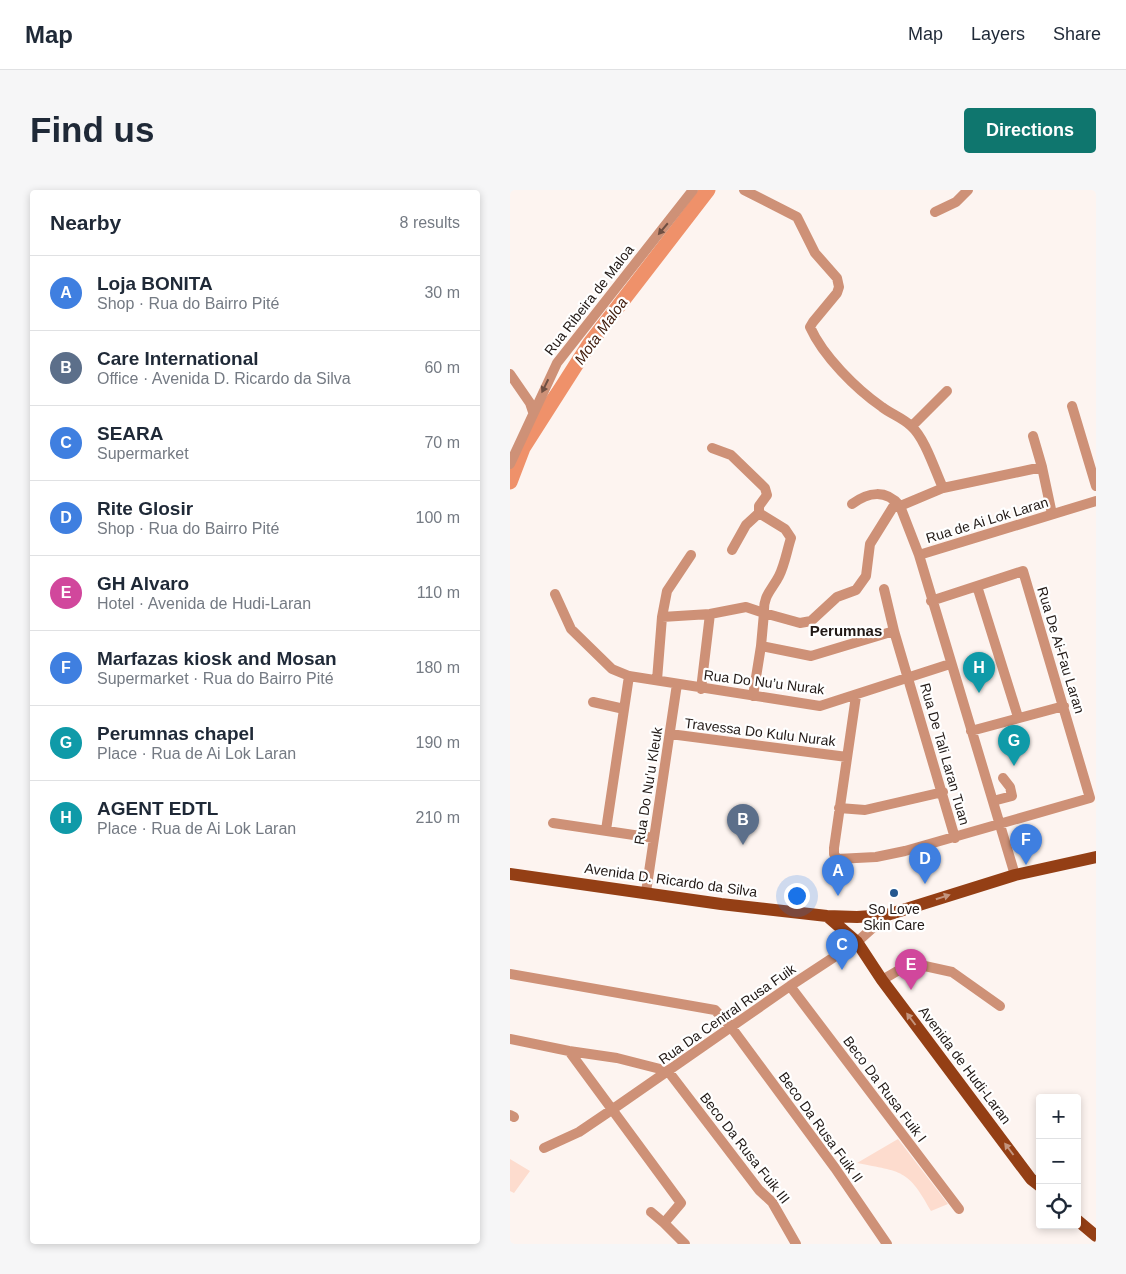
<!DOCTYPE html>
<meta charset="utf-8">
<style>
body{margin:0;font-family:Helvetica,sans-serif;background:#f6f6f7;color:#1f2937}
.controls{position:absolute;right:15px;bottom:15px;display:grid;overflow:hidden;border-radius:5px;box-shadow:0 2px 8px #0003}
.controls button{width:45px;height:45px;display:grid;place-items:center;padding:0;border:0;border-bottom:1px solid #e0e1e3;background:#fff;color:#1f2937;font:25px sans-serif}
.you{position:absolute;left:286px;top:705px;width:18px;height:18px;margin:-12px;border:4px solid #fff;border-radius:50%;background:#1a73e8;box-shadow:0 0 0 8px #1a73e833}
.badge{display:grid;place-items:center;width:32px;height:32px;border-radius:50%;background:#0f766e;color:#fff;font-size:16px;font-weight:700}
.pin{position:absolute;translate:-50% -41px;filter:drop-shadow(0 1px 2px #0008)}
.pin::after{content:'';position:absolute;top:26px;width:18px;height:15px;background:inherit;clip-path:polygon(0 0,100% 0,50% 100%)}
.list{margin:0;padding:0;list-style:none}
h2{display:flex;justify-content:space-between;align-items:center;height:65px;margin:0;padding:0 20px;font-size:21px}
h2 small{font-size:16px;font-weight:400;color:#747a83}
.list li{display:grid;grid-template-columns:32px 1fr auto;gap:15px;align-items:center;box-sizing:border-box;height:75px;padding:0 20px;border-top:1px solid #e0e1e3}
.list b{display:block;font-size:19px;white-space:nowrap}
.list p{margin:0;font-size:16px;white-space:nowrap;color:#747a83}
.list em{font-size:16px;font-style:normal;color:#747a83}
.icon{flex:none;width:28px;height:28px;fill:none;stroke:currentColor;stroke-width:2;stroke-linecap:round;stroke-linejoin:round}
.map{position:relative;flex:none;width:586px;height:1054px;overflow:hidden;border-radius:5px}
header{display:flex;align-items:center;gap:30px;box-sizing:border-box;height:70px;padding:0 25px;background:#fff;border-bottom:1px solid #e0e1e3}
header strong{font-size:24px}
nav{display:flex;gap:28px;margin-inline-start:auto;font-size:18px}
.intro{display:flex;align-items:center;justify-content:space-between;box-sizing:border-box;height:120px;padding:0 30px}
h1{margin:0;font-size:35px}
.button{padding:12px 22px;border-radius:5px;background:#0f766e;color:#fff;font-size:18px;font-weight:700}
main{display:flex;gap:30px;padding:0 30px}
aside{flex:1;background:#fff;border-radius:5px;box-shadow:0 2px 8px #0003}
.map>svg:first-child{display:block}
</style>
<header>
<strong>Map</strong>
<nav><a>Map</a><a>Layers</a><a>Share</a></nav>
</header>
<div class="intro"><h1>Find us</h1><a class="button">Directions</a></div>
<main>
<aside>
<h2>Nearby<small>8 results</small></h2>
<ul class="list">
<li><span class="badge" style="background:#3f7fe0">A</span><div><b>Loja BONITA</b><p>Shop · Rua do Bairro Pité</p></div><em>30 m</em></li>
<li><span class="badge" style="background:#5c6f8a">B</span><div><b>Care International</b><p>Office · Avenida D. Ricardo da Silva</p></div><em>60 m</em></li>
<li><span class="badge" style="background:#3f7fe0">C</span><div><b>SEARA</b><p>Supermarket</p></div><em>70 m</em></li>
<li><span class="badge" style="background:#3f7fe0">D</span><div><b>Rite Glosir</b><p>Shop · Rua do Bairro Pité</p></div><em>100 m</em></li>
<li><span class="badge" style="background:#d1479c">E</span><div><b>GH Alvaro</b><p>Hotel · Avenida de Hudi-Laran</p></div><em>110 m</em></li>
<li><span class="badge" style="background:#3f7fe0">F</span><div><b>Marfazas kiosk and Mosan</b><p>Supermarket · Rua do Bairro Pité</p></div><em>180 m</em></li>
<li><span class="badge" style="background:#0f9aa8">G</span><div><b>Perumnas chapel</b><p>Place · Rua de Ai Lok Laran</p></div><em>190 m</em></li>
<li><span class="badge" style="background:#0f9aa8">H</span><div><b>AGENT EDTL</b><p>Place · Rua de Ai Lok Laran</p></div><em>210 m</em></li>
</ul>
</aside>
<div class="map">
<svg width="586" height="1054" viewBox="0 0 586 1054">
<rect width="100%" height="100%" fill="#fdf4f0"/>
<!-- green -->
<path fill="#fddcce" d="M388,949L438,1014L421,1021C398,979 392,982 347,973Z
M0,969L20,981L4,1003L0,1001Z"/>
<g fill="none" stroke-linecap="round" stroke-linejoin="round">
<!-- stream -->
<path stroke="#ef916a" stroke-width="2.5" d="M34,212L190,0
M0,282L3,276"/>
<!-- river -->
<path stroke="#ef916a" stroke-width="15" d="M0,292L13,258L80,153L198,0"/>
<!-- minor -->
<path stroke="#ce9177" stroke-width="10" d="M234,0L287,27L305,63L327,88L329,97L327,103L303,132L300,137C313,166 346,199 372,217C381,224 393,228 401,236C415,248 425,281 433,298
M425,22L446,12L458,0
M0,184L20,213L23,222
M562,216L586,296
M402,236L437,201
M523,246L532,277
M202,258L221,265L255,298L257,305L249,316V323
M0,274L47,173L183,0
M342,314C358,302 376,299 390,316
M222,360L236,335L249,323L275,339L281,348C277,360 275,374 269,386C262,400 253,405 254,423L290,433L301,431L327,407L346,400L356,386L360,354L383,317L390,316
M409,365L586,311
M467,396L508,527
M374,399L384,441
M45,404L61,439L102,479L119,486L310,516L440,474
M152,427L157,401L181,365
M147,490L152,427L200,424L236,417L254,423L251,456
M191,499L200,424
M243,506L251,456L301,466L384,441L445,648
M346,506L324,658V664L327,669L366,667L395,661L580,608L513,381L421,411
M83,512L114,519
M461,541L554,516
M160,544L337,567
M483,611L502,606L500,597L493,588
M329,618L355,620L433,602
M43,633L144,648
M96,640L119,486
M505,685L409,365L390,316L433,298L532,277L542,324
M136,702L167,494
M0,784L205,820L221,837L325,978L377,1054
M372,790L401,773L442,782L490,816
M280,796L449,1019
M0,849L59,861L107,868L158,881L249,1000L262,1012L286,1054
M59,861L171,1013L154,1033L175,1054
M0,925L4,927
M34,958L69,942L103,919L280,796L347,752L377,725
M141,1022L154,1033"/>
<!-- major -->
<path stroke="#943f15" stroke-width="12" d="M0,684L211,714L317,726L347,727L377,725L505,685L586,667
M317,726L347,752L372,790L521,989L530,996
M567,1030L586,1046"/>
</g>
<!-- one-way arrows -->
<defs><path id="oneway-solid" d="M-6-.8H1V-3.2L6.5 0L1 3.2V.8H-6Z" transform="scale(1.25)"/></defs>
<g fill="#6f4f42">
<use href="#oneway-solid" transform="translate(153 39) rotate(130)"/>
<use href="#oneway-solid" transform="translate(35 196) rotate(116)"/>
</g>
<g fill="#c4957e">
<use href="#oneway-solid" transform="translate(433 707) rotate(-17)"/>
<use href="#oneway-solid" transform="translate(401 829) rotate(-127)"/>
<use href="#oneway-solid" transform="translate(499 959) rotate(-127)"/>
</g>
<!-- markers -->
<circle fill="#255890" stroke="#fff" stroke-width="2" cx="384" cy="703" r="5"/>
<g text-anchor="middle" stroke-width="4.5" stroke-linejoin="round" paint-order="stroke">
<!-- street labels -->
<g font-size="14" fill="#211916" stroke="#fff">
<text transform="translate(79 110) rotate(-52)" y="5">Rua Ribeira de Maloa</text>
<text transform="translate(477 330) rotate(-17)" y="5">Rua de Ai Lok Laran</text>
<text transform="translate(551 460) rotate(73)" y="5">Rua De Ai-Fau Laran</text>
<text transform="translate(254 492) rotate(7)" y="5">Rua Do Nu’u Nurak</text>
<text transform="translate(250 542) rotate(7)" y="5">Travessa Do Kulu Nurak</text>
<text transform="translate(435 564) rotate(74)" y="5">Rua De Tali Laran Tuan</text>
<text transform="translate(138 596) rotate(-81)" y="5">Rua Do Nu’u Kleuk</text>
<text transform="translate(161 690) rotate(8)" y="5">Avenida D. Ricardo da Silva</text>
<text transform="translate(217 824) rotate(-35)" y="5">Rua Da Central Rusa Fuik</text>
<text transform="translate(455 875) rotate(53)" y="5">Avenida de Hudi-Laran</text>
<text transform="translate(375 899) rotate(53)" y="5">Beco Da Rusa Fuik I</text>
<text transform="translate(311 937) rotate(54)" y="5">Beco Da Rusa Fuik II</text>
<text transform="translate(235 958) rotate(52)" y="5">Beco Da Rusa Fuik III</text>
</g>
<!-- poi labels -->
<g font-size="14" fill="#211916" stroke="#fff">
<text x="384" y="724">So Love<tspan x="384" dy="16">Skin Care</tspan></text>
</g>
<!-- water labels -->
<g font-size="15" font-style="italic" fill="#442010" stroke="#fff">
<text transform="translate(91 141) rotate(-54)" y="5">Mota Maloa</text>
</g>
<!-- neighbourhood labels -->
<g font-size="15" font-weight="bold" fill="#211916" stroke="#fff">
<text x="336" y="446">Perumnas</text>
</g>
</g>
</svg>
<div class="controls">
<button>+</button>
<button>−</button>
<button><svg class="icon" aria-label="locate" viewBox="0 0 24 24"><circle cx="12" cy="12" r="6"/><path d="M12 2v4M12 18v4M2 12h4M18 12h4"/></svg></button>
</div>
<div class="you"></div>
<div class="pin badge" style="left:328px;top:706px;background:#3f7fe0">A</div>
<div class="pin badge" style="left:233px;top:655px;background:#5c6f8a">B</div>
<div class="pin badge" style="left:332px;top:780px;background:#3f7fe0">C</div>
<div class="pin badge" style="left:415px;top:694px;background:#3f7fe0">D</div>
<div class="pin badge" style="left:401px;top:800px;background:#d1479c">E</div>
<div class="pin badge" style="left:516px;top:675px;background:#3f7fe0">F</div>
<div class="pin badge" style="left:504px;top:576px;background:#0f9aa8">G</div>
<div class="pin badge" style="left:469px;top:503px;background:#0f9aa8">H</div>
</div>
</main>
